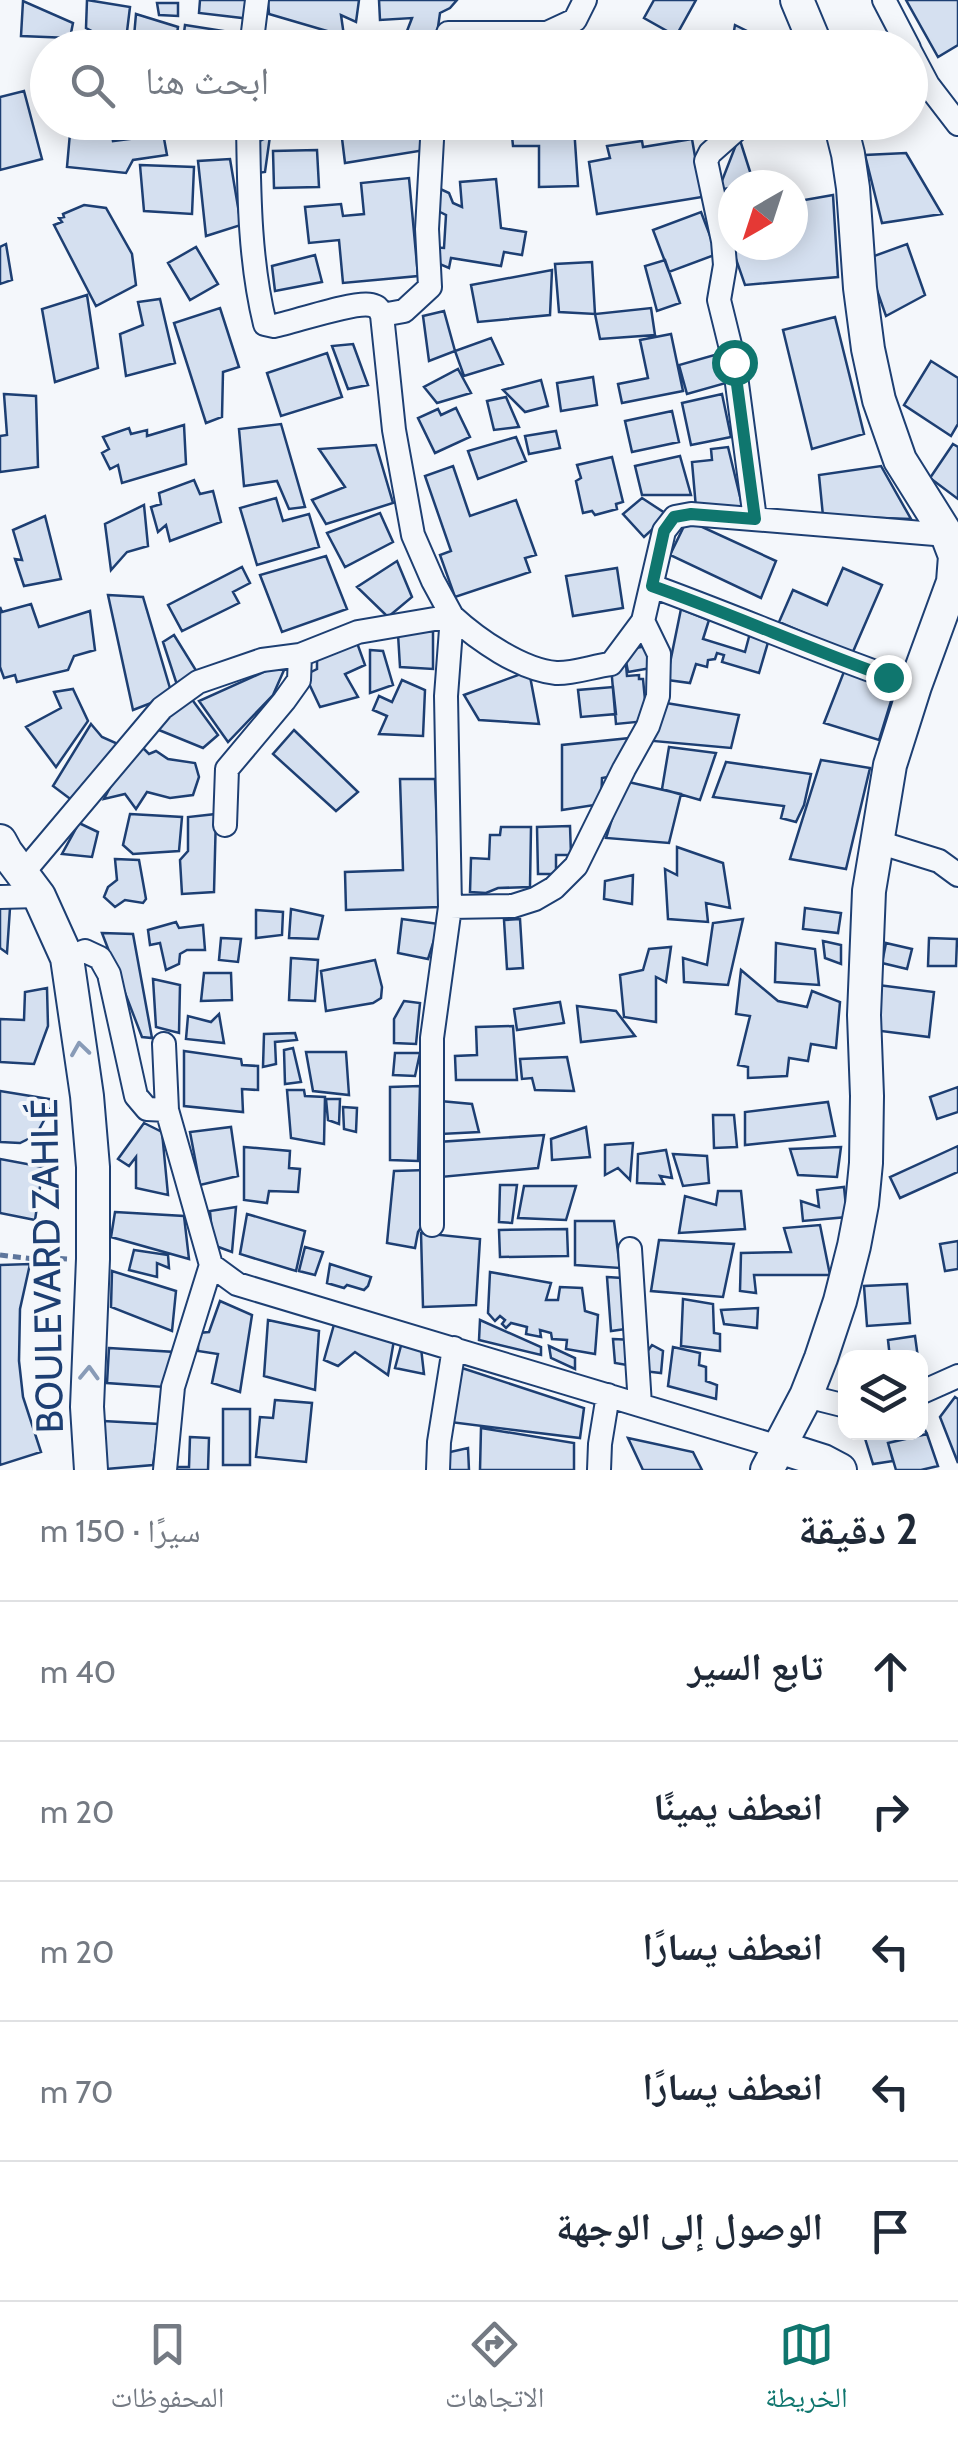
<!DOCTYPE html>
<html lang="ar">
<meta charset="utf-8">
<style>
body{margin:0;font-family:Cabin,"Noto Naskh Arabic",sans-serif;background:#f2f2f3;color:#1f2937;direction:rtl}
.controls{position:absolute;right:30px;bottom:30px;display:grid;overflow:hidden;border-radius:20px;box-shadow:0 5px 25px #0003}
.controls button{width:90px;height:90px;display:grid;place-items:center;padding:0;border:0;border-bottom:2px solid #e0e1e3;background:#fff;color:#1f2937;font:50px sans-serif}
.compass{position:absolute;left:718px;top:170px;width:90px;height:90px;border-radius:50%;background:#fff;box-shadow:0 5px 25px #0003;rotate:219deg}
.stop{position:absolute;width:30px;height:30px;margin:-22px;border:8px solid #0f766e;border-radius:50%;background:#fff}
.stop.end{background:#0f766e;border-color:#fff;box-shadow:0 2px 10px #0008}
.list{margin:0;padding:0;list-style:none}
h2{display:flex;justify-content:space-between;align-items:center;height:130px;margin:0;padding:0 40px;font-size:42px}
h2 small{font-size:32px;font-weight:400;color:#747a83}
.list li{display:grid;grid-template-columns:65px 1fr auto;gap:30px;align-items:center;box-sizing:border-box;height:140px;padding:0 40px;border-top:2px solid #e0e1e3}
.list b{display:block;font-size:38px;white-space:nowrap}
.list em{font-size:32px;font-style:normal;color:#747a83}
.icon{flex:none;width:55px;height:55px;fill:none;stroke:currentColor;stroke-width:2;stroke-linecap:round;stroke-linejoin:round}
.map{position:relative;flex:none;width:958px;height:1470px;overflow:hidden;direction:ltr}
.search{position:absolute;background:#fff;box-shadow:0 5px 25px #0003;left:30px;right:30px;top:30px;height:110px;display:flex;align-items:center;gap:25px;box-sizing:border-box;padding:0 35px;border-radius:55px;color:#747a83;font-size:38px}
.sheet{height:830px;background:#fff}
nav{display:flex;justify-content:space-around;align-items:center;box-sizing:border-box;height:140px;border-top:2px solid #e0e1e3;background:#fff;font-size:28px;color:#747a83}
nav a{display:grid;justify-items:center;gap:5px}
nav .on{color:#0f766e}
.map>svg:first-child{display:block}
</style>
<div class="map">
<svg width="958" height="1470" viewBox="0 0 958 1470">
<rect width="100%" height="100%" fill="#f4f7fb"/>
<!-- building -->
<path fill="#d5e0f0" stroke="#1d3f73" stroke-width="2.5" d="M87,0L130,7L125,48H100L101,36L86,28Z
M200,0H253L251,19L199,13Z
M268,0H359L356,22L341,15L344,36L269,14Z
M379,0H457L450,8L440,13L435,48L402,44L412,18L380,20Z
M654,0H696L676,36L644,18Z
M906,0H958V45L938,57Z
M23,1L73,23L70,38L21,36Z
M157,3H178V16L159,15Z
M136,14L178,27L175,48H133Z
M185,25L236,33L232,48H182Z
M735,25L781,48H731Z
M353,33L376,34L374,48H348Z
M674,38L720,42V48H673Z
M24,91L42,159L0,170V97Z
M93,122H110L113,141L130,139L128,122H161L167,155L133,160L126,173L67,167L70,133L92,135Z
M340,122H428L425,150L345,163Z
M511,126L574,127L578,186L539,187V146H513Z
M270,136L265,172L251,174V145Z
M739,137L753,181L718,191Z
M692,139L702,197L597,214L589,162L610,158L607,146L642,141L643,147Z
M317,150L319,187L274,188L273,151Z
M906,153L942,214L882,223L865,155Z
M230,159L241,225L206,236L198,161Z
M140,165L194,167L192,214L144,211Z
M409,178L418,276L343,283L339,240L309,243L305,207L341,204L343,216L364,214L361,183Z
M496,179L501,228L526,232L522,255L504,252L501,266L451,258L449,268L430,260V247L444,248L446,215L436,210V187L449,193L453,203L462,207L460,182Z
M833,195L838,277L745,285L720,213L733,211V245H793V202Z
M84,205L106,208L132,254L136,285L96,306L54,225L62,222L59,218L64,217L63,214Z
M701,212L717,254L669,272L653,230Z
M6,244L12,280L0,284V247Z
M907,244L925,295L886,316L866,259Z
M196,247L218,284L190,300L168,263Z
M315,255L322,282L275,291L272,266Z
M665,260L680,303L657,311L645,266Z
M592,262L595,314L559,312L555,264Z
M552,270L550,315L478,322L471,285Z
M87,295L98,368L55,382L42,309Z
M160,299L175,363L126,376L120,334L143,325L138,302Z
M220,308L239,367L223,372L222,417L206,423L174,323Z
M651,308L655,335L600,339L595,314Z
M444,311L455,351L429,361L423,316Z
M835,317L864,434L812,449L783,330Z
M671,334L683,391L622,403L618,384L648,378L640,340Z
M491,338L503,364L464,376L455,351Z
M353,344L368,385L348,389L332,346Z
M327,353L342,397L281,416L267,373Z
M718,354L726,383L687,394L679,365Z
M931,361L958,378V424L951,436L904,405Z
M458,369L471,393L437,403L424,387Z
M593,377L597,405L561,411L557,383Z
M541,380L548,406L525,412L503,390Z
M4,394L36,396L38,467L0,472V436L7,435Z
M722,394L731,437L691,445L682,403Z
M506,397L519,427L494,430L487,401Z
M456,408L470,437L435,453L418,418L438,409L441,415Z
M672,411L679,442L632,452L625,421Z
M281,424L305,507L289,509L277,481L244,486L239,429Z
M184,425L186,464L122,483L118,465L110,469L102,453L109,449L103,437L129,428L131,434L147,430V436Z
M556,431L560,448L529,454L525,436Z
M516,437L526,461L478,479L468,451Z
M953,444L958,447V499L930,478Z
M376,445L393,503L326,524L312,500L345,487L319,449Z
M728,447L743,509L696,508L692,462L712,460L711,449Z
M680,456L691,495H642L635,466Z
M612,457L623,502L616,504L617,509L595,515L592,511L583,513L576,481L581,478L577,465Z
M453,466L470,516L516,500L536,555L525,558L530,572L455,597L440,555L451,551L425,476Z
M881,466L911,519L823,516L819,475Z
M194,480L200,494L213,491L221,522L170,541L166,525L158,532L151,507L161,504L159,493Z
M276,498L283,521L309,514L319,547L257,565L240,508Z
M642,498L668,515L644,537L623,514Z
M144,505L148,546L127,552L111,570L105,524Z
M380,513L393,542L345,567L327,533Z
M45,516L61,579L24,586L15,559L22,560L13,530Z
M687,520L776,561L761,598L670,555Z
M326,556L347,609L282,632L260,575Z
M397,561L412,597L388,617L357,587Z
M242,567L250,583L233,592L239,603L182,631L168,605Z
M617,568L623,608L573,616L566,576Z
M843,568L882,585L852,654L779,622L793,590L827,605Z
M108,595L143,597L172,695L133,710Z
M31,604L39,627L90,611L95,650L74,656L68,670L17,682L15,675L4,678L0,667V607L2,612Z
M681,609L709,620L703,639L745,652L750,633L769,639L759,673L722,662L724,655L717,653L715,659L708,660L707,667L696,664L690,683L660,679L665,661L670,663Z
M433,631V669L400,667L398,634Z
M174,635L197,672L179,691L163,642Z
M356,640L365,665L345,674L358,697L320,707L305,675L317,669V660Z
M647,646L651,668L628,672L624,650Z
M370,650L383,651L393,685L370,693Z
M288,661L273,695L228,742L199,701Z
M626,665L627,676L639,675V679H643L647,721L616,724L611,666Z
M845,669L895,688L879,740L824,723Z
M529,671L539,724L479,720L464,695Z
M402,680L425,690L423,736L379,734L387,716L373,710L379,696L392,702Z
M613,687L616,714L581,717L578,690Z
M73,689L88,721L56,767L26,727L61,708L54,692Z
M188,694L218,735L203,748L154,728Z
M660,702L739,715L731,748L653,741Z
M91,724L102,737L118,744L77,804L53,786Z
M294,730L358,792L336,811L273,754Z
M630,738L613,776L602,778L601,804L562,810V745Z
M140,745L149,754L156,751L168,759L195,763L199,777L193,795L170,798L147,792L136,809L125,794L104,799L115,778Z
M669,747L716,753L700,800L662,789Z
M821,760L870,768L846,869L790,859Z
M726,762L811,774L804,805L796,822L781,818L784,806L713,797Z
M400,779H435L440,907L346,910L345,872L403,870Z
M624,781L681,794L669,843L606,838Z
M130,814L182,817L179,851L133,854L123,845Z
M216,814L214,892L182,894L180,860L188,851V817Z
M79,823L98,832L92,857L62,854Z
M570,826L571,855H556V874H538L537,827Z
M501,827H531L530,887L498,888L486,893L470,892L471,858L489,859L490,835H500Z
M677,847L723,863L730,908L706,903L708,922L668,919L665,869L677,875Z
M115,859L139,860L146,899L143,903L125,900L115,907L104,897L108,887L117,880Z
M633,875L632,904L604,899L605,881Z
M0,907L10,908L7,953L0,948Z
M805,908L841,913L838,933L803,929Z
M291,909L323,916L318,939L289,938Z
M256,910L283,912L282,935L256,938Z
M402,919L439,924L428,959L398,953Z
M520,919L523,968L507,969L504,920Z
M743,919L728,985L684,982L683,958L707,965L713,923Z
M176,922L179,928L203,925L205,950H187L180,954L179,964L166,970L160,943L150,945L148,930Z
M102,933L133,934L152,1038L142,1037Z
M221,938L241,939L238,962L219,960Z
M929,938L957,939L956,966H928Z
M823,941L841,945V964L825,958Z
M776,943L815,949L819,985L775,982Z
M886,943L912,949L907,969L882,963Z
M671,947L666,982L656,977V1022L624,1017L620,975L643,970L649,949Z
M291,958L318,960L315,1001L289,1000Z
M375,960L382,987L381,998L373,1003L326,1011L321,971Z
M741,970L778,1001L807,1007L812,991L840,1002L836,1048L811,1044L808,1061L789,1058L787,1076L748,1078V1067L738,1065L750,1016L736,1014Z
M204,973H231L232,1000L201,1001Z
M153,979L180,985L179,1033L156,1027Z
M878,985L934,992L929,1037L873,1030Z
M47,988L48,1026L34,1064L0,1062V1019L24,1020L25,992Z
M404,1001L420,1003L416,1044L394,1043V1019Z
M560,1002L564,1023L517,1030L514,1009Z
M577,1006L616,1011L635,1036L581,1042Z
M219,1014L224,1043L186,1039L188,1016L211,1022Z
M513,1026L517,1080H456L455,1056L477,1055L476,1027Z
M295,1033L297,1040L275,1042L276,1064L263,1067L264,1034Z
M293,1048L301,1082L285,1084L284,1050Z
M184,1051L241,1059L242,1065L258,1066V1090L242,1089L243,1112L184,1106Z
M306,1052H346L349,1095L313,1091Z
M395,1053H420L415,1076L393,1075Z
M567,1057L574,1091L535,1090L532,1078L522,1079L520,1059Z
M420,1086L418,1161L390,1160V1087Z
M958,1087V1112L937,1119L930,1097Z
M287,1090H304L305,1096L325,1097L324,1144L291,1138Z
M0,1091L55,1100L36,1135L20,1143L0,1142Z
M326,1099H340L339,1124L328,1120Z
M440,1101L472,1104L479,1132L441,1134Z
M828,1102L835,1136L745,1145V1112Z
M343,1107L357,1108L356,1132L344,1129Z
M713,1115H734L737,1147L714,1148Z
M144,1123L162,1132L168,1195L136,1188V1157L129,1166L118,1159Z
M231,1127L238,1176L200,1185L190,1132Z
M586,1127L590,1157L552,1160L551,1139Z
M544,1135L538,1168L441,1177L438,1142Z
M633,1143L630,1180L618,1168L605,1175V1145Z
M958,1146V1172L900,1198L890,1177Z
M244,1147L290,1151L289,1168L300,1169L298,1192L269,1191L267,1203L244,1200Z
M841,1147L837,1177L798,1175L790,1149Z
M666,1150L672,1178L660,1176L664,1184L637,1183L638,1154Z
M673,1154L707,1156L709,1183L683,1186Z
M0,1159L43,1167L35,1220L0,1213Z
M427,1170L422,1226L418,1232L415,1248L387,1243L394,1171Z
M500,1185H517L512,1223L499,1222Z
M524,1186H576L566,1220L518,1218Z
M844,1187L847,1217L803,1221L801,1201L819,1207L817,1190Z
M718,1191H741L745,1229L679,1233L685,1196L716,1205Z
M236,1207L232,1252L213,1245L210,1211Z
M115,1212L184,1216L189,1259L111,1237Z
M247,1214L305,1231L296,1271L240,1254Z
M575,1221H614L620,1268L575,1265Z
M820,1225L830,1275H754L756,1293L740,1291L741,1253L791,1252L784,1228Z
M567,1229L568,1256L500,1257L499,1230Z
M421,1233L480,1239L476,1305L423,1307Z
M659,1240L734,1244L723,1297L651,1291Z
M958,1241V1269L945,1271L940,1244Z
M305,1247L323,1252L315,1275L299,1271Z
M134,1250L168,1255L169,1268L157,1263V1277L129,1270Z
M30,1264L20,1309L19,1361L23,1397L41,1452L0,1465V1265Z
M330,1264L371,1277L368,1286L364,1290L347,1285L344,1288L327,1283Z
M112,1271L176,1291L172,1331L111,1307Z
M490,1272L551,1283L546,1300H558L560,1287L582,1288L585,1311L598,1315L595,1354L566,1349L567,1340L552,1339L551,1333L540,1330L541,1337L526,1334L527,1327L511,1323L506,1328L502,1324L505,1320L500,1316L495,1321L488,1313Z
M607,1277L622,1278L633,1328L611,1331Z
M907,1284L910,1323L867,1326L864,1286Z
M683,1299L713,1304L714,1333L720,1334V1351L681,1346Z
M220,1301L252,1315L240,1392L212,1383L218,1354L198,1351V1333L209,1332Z
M758,1308L757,1328L724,1324L721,1310Z
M268,1320L319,1331L315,1390L264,1376Z
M480,1320L541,1347V1355L479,1340Z
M335,1321L394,1340L388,1375L355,1352L338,1366L324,1360Z
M915,1336L918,1358H890L888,1340Z
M613,1339L634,1340L633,1366L615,1363Z
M402,1342L421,1348L424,1374L395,1368Z
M652,1345L663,1351L661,1373L643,1371L644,1356Z
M549,1346L575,1358V1369L551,1358Z
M673,1347L700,1353L699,1365L706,1367V1381L717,1385L716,1399L668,1386Z
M109,1348L175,1352L164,1387L107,1383Z
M462,1368L584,1408L580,1438L450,1422Z
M955,1397L958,1399V1463L940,1417Z
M275,1400L312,1403L306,1462L256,1457L260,1417L273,1418Z
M223,1409H250V1465H223Z
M920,1420L927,1434L888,1443L893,1461L873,1464L863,1432H920Z
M103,1421L159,1424L153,1465L106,1469Z
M481,1428L574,1443V1470H480Z
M927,1434L938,1466L921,1470H896L888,1443Z
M190,1437L209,1438L208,1470H174V1467H189Z
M628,1438L693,1452L702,1470H643Z
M468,1448L469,1470H448L450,1452Z"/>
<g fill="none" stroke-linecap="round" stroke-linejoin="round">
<defs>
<path id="street" d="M884,0L909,48
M251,48L257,0
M445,48L448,33H547L575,20L585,0
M910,51L928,85L958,124
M248,122C249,190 249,259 265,324L274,326C294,322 354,301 371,305C379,307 378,308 382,315L394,430L413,535L433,581L452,616L446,696L450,907L432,1038V1225
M745,122L710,153L706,161L723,241L725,265L719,300L734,361L755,519
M382,315L404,311L430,287L427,229L433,122
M652,586C740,618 826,656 915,686
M225,825L227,769L284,701L299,680L300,655L358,632L452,616C477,639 521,670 556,673C572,674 594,666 611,664L643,621
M878,842L939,861L958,875
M22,874L162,708L198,682L262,660L300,655
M0,897L39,896
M450,907L513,906L535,899L554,888L576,866L624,769L648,726L658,696L659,654L643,621L664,531L675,517L691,514L947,535
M67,958L85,951L100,958L109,974L136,1096L147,1109L167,1110L211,1265L237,1284L779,1447
M164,1044L167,1110
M630,1249L640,1405
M920,1393L958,1376
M806,1396L846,1406
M165,1470L173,1387L211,1265
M438,1470L439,1442L454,1348
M599,1470L600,1444L608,1395"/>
<path id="secondary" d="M797,0L817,48
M0,841L6,852L39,896L67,958L87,1096L93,1167V1259L87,1407L91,1470
M779,1447L823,1461L840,1470
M767,1470L806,1396L821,1358L840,1301L854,1246L862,1204L866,1163L867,1096L864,1015L869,891L890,765L915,686L953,582L955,556L947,535L900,460L879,400L868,349L860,288L853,188L848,154L840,122"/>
</defs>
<!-- street casing -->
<use href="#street" stroke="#1d3f73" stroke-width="26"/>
<!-- secondary casing -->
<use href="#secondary" stroke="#1d3f73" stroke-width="36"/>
<!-- path -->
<path stroke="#5e769c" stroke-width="5" stroke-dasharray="8 5" stroke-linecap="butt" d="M0,1255L34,1259L38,1241L48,1240L50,1258L67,1259"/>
<!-- street -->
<use href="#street" stroke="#f4f7fb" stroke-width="22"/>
<!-- secondary -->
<use href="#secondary" stroke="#f4f7fb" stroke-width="32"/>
</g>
<!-- one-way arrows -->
<defs><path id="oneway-chevron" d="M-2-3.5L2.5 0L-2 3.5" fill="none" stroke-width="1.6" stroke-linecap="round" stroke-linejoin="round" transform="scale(2.5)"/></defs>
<g stroke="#889bb7">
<use href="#oneway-chevron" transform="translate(80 1049) rotate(-98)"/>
<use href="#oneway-chevron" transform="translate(89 1373) rotate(-88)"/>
</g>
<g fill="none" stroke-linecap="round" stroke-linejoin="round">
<!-- route -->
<path stroke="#0f766e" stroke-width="12" d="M734,362L755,519L691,514L674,517L664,531L652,586C732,614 809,649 888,677"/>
</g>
<g text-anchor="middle" stroke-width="8" stroke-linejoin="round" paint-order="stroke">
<!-- street labels -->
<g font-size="38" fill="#1d3f73" stroke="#f4f7fb">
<text transform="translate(47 1266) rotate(-91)" y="13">BOULEVARD ZAHLÉ</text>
</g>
</g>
</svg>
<div class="controls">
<button><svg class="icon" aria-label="layers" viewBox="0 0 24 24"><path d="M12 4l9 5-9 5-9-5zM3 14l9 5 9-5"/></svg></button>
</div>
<svg class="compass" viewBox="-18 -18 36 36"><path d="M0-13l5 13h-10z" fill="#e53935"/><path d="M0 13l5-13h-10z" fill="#747a83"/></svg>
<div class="stop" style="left:734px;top:362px"></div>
<div class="stop end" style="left:888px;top:677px"></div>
<div class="search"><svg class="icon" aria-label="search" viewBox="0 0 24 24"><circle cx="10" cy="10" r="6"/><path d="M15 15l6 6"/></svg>ابحث هنا</div>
</div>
<section class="sheet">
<h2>2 دقيقة<small>سيرًا · 150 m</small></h2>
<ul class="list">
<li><svg class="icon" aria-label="ahead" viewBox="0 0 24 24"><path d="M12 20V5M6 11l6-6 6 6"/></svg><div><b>تابع السير</b></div><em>40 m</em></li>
<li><svg class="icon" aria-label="right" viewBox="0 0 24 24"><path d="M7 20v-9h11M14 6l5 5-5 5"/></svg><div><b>انعطف يمينًا</b></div><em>20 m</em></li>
<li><svg class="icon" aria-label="left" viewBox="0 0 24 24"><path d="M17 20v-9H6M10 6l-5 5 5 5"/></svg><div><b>انعطف يسارًا</b></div><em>20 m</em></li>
<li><svg class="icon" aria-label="left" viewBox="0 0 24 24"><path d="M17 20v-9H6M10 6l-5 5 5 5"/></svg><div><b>انعطف يسارًا</b></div><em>70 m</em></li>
<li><svg class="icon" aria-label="arrive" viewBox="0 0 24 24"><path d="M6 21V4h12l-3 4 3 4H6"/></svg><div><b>الوصول إلى الوجهة</b></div></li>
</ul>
</section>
<nav>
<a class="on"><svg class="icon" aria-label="map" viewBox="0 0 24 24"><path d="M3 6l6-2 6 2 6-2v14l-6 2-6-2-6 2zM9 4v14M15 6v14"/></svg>الخريطة</a>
<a><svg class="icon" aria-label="directions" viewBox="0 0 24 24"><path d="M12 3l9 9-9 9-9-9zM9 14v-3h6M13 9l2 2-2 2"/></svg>الاتجاهات</a>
<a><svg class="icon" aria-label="saved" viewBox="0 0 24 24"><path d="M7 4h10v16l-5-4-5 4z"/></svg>المحفوظات</a>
</nav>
